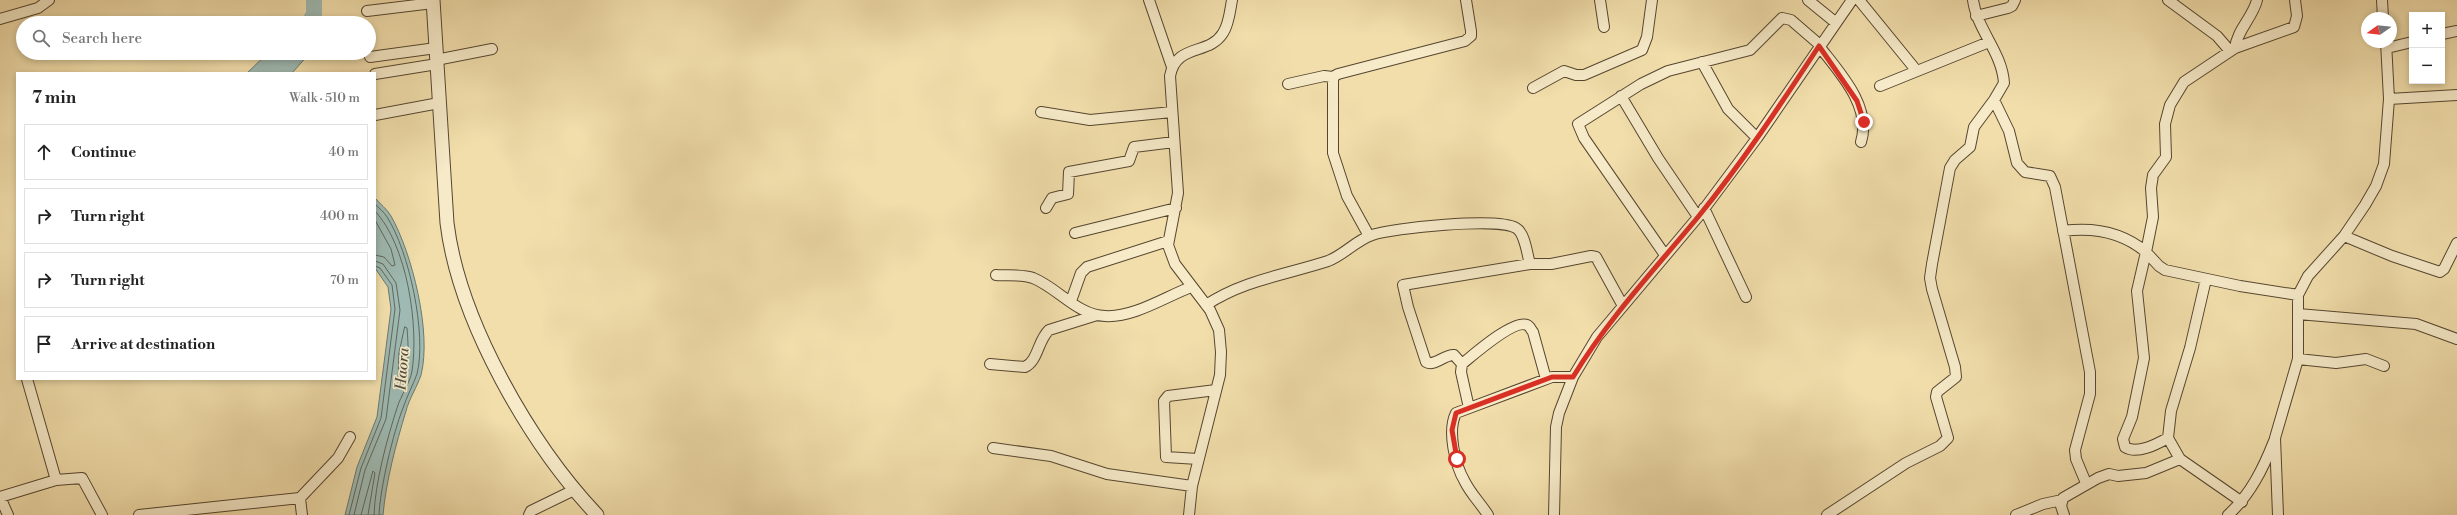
<!DOCTYPE html>
<meta charset="utf-8">
<style>
body{margin:0;font-family:"Libre Bodoni",serif;background:#f6f6f6;color:#222}
.controls{position:absolute;right:12px;top:12px;display:grid;overflow:hidden;border-radius:0px;box-shadow:0 2px 6px #0003}
.controls button{width:36px;height:36px;display:grid;place-items:center;padding:0;border:0;border-bottom:1px solid #e0e0e0;background:#fff;color:#222;font:20px sans-serif}
.compass{position:absolute;left:2361px;top:12px;width:36px;height:36px;border-radius:50%;background:#fff;box-shadow:0 2px 6px #0003;rotate:255deg}
.stop{position:absolute;width:12px;height:12px;margin:-9px;border:3px solid #d93025;border-radius:50%;background:#fff}
.stop.end{background:#d93025;border-color:#fff;box-shadow:0 1px 4px #0008}
.list{margin:0;padding:0;list-style:none}
h2{display:flex;justify-content:space-between;align-items:center;height:52px;margin:0;padding:0 16px;font-size:17px}
h2 small{font-size:13px;font-weight:400;color:#767676}
.list li{display:grid;grid-template-columns:26px 1fr auto;gap:12px;align-items:center;box-sizing:border-box;height:56px;margin:0 8px 8px;padding:0 8px;border:1px solid #e0e0e0;border-radius:0px}
.list b{display:block;font-size:15px;white-space:nowrap}
.list em{font-size:13px;font-style:normal;color:#767676}
.icon{flex:none;width:22px;height:22px;fill:none;stroke:currentColor;stroke-width:2;stroke-linecap:round;stroke-linejoin:round}
.map{position:relative;flex:none;width:2457px;height:515px;overflow:hidden}
.search{position:absolute;background:#fff;box-shadow:0 2px 6px #0003;left:16px;top:16px;width:360px;height:44px;display:flex;align-items:center;gap:10px;box-sizing:border-box;padding:0 14px;border-radius:22px;color:#767676;font-size:15px}
.panel{position:absolute;background:#fff;box-shadow:0 2px 6px #0003;left:16px;top:72px;width:360px;height:308px;border-radius:0px}
.map>svg:first-child{display:block}
</style>
<div class="map">
<svg width="2457" height="515" viewBox="0 0 2457 515">
<rect width="100%" height="100%" fill="#f1deab"/>
<filter id="stains"><feTurbulence type="fractalNoise" baseFrequency=".005" numOctaves="4"/><feColorMatrix values="0 0 0 0 .2 0 0 0 0 .09 0 0 0 0 .02 0 0 0 .5 -.17"/></filter>
<radialGradient id="worn" r=".72"><stop offset=".6" stop-color="#630" stop-opacity="0"/><stop offset="1" stop-color="#630" stop-opacity=".3"/></radialGradient>
<!-- water -->
<path fill="#9ebab3" stroke="#6c786e" d="M268,53H310L292,73H247Z
M375,198C380,204 387,209 391,216C412,253 432,333 421,375C417,387 409,399 406,411C396,444 386,481 383,515H345L357,467L377,417L391,309L388,287L375,268Z"/>
<g fill="none" stroke-linecap="round" stroke-linejoin="round">
<!-- shore -->
<path stroke="#60675c" stroke-width="1" d="M375,204C379,208 384,212 387,217C409,251 427,334 417,374C413,385 407,396 403,408C393,433 380,489 379,515
M375,220L391,249L395,265L392,266L384,257L375,255
M405,327L407,328C408,343 411,373 399,383L398,381L399,353Z
M349,515L361,468L381,418L395,309L392,285L380,268L375,266
M354,515L365,470L386,419L400,310L396,283L383,264L375,261
M361,515L373,471L375,473L368,515
M374,515C375,483 387,439 397,408C401,395 410,383 412,371C419,325 407,245 375,211"/>
<!-- river -->
<path stroke="#9ebab3" stroke-width="16" d="M309,23L314,14V0"/>
<defs>
<path id="minor" d="M1149,0L1172,67
M1600,0L1604,27
M1808,0L1835,22
M1859,0L1916,70
M2168,0L2217,36L2230,51
M2257,0C2253,17 2237,30 2235,48L2184,82L2170,105L2165,124L2166,157L2153,175L2151,188L2153,217L2146,252L2159,266L2165,270L2240,286L2298,295
M2382,0L2383,18
M367,11L433,3
M1976,16L2008,8L2012,6L2015,0
M0,19L38,8L49,0
M2442,34L2457,31
M1819,46C1839,72 1872,106 1861,142
M2235,48L2294,27L2297,16L2295,0
M2387,48L2412,42
M370,57L436,48
M436,60L492,49
M1702,62L1728,109L1757,138
M375,74L437,64
M1288,84L1324,76L1333,77
M1880,86L1989,42
M1533,88L1564,71L1576,75H1584L1642,50L1647,37L1652,0
M1621,96L1658,158L1698,217
M2389,99L2457,95
M1994,100L2009,131L2017,163L2025,172L2050,176L2055,187L2090,372V394L2075,450L2076,459L2086,483
M1041,112L1090,120L1172,112
M375,115L439,103
M1046,208L1052,198L1068,194L1069,172L1129,161L1134,147L1174,142
M1704,208L1746,297
M2063,231C2093,227 2122,232 2146,252L2137,291L2144,358L2132,417L2123,439L2125,447C2137,455 2157,444 2168,438
M1075,233L1176,208
M1369,236L1347,196L1333,153V77L1338,74L1465,41L1471,36V31L1466,0
M2344,236L2392,256L2440,272L2444,269L2457,243
M1665,255L1584,138L1578,124L1641,84L1668,71L1750,50L1782,18L1791,20L1820,45
M996,275C1008,276 1022,274 1033,278C1058,288 1077,315 1105,316C1133,318 1165,297 1191,287
M2206,279L2190,348L2171,411L2168,438L2180,459L2242,502
M1071,301L1081,273L1087,267L1168,241
M1206,305C1244,280 1285,275 1328,261C1344,255 1355,241 1372,235C1393,228 1498,217 1516,228C1525,233 1527,254 1530,264H1551L1591,256L1596,257L1623,306
M2298,314L2416,324L2457,339
M2298,359L2336,363L2366,359L2384,366
M990,364L1025,367C1038,361 1038,340 1049,330L1097,315
M1462,364L1454,355C1445,354 1434,367 1426,362L1408,307L1403,285L1530,264
M27,379L56,480
M1469,408L1461,372L1462,364C1473,355 1514,319 1527,325C1530,326 1531,330 1533,332L1546,379
M993,448L1051,456L1107,474L1192,486
M1198,459L1166,457L1164,401L1168,396L1216,390
M0,497L56,480L82,478L102,515
M0,497L8,515
M300,498L302,515
M139,515L300,498L338,458L350,437
M529,515L531,511L574,490
M1189,515L1192,486L1220,375L1221,352L1219,330L1210,310L1175,264L1168,245L1178,193L1170,76C1176,43 1209,56 1223,33C1229,24 1230,11 1232,0
M1488,515C1481,504 1471,494 1465,482C1455,465 1447,431 1456,413L1552,377H1573
M1554,515L1556,427L1559,413L1573,377L1597,337L1698,217L1757,138L1852,0
M1827,515L1906,463L1940,446L1948,438L1936,397L1937,392L1956,377L1955,367L1932,289L1930,278L1932,264L1950,168L1955,160L1970,147L1974,127L1994,100L2004,83C2002,52 1977,30 1973,0
M2016,515L2043,504L2062,500
M2064,515L2061,506L2063,498L2098,478L2109,474L2118,476L2146,473L2180,459
M2228,515C2250,495 2263,469 2274,441
M2278,515L2275,438L2298,359V295L2308,276L2344,236L2365,205L2376,186L2384,164L2389,99L2386,42"/>
<path id="tertiary" d="M433,0L447,223C459,321 530,444 597,515"/>
</defs>
<!-- minor casing -->
<use href="#minor" stroke="#56462f" stroke-width="12"/>
<!-- tertiary casing -->
<use href="#tertiary" stroke="#56462f" stroke-width="15"/>
<!-- minor -->
<use href="#minor" stroke="#f6eac8" stroke-width="10"/>
<!-- tertiary -->
<use href="#tertiary" stroke="#f6eac8" stroke-width="13"/>
</g>
<g fill="none" stroke-linecap="round" stroke-linejoin="round">
<!-- route -->
<path stroke="#d93025" stroke-width="5" d="M1457,459L1452,430L1456,413L1552,377H1573C1608,319 1655,269 1698,217C1742,163 1781,104 1819,46L1857,101L1864,122"/>
</g>
<g text-anchor="middle" stroke-width="3.5" stroke-linejoin="round" paint-order="stroke">
<!-- water labels -->
<g font-size="15" font-style="italic" fill="#4d4e43" stroke="#f6eac8">
<text transform="translate(402 369) rotate(-86)" y="5">Haora</text>
</g>
</g>
<rect width="100%" height="100%" filter="url(#stains)"/>
<rect width="100%" height="100%" fill="url(#worn)"/>
</svg>
<div class="controls">
<button>+</button>
<button>−</button>
</div>
<svg class="compass" viewBox="-18 -18 36 36"><path d="M0-13l5 13h-10z" fill="#e53935"/><path d="M0 13l5-13h-10z" fill="#767676"/></svg>
<div class="stop" style="left:1457px;top:459px"></div>
<div class="stop end" style="left:1864px;top:122px"></div>
<div class="search"><svg class="icon" aria-label="search" viewBox="0 0 24 24"><circle cx="10" cy="10" r="6"/><path d="M15 15l6 6"/></svg>Search here</div>
<section class="panel">
<h2>7 min<small>Walk · 510 m</small></h2>
<ul class="list">
<li><svg class="icon" aria-label="ahead" viewBox="0 0 24 24"><path d="M12 20V5M6 11l6-6 6 6"/></svg><div><b>Continue</b></div><em>40 m</em></li>
<li><svg class="icon" aria-label="right" viewBox="0 0 24 24"><path d="M7 20v-9h11M14 6l5 5-5 5"/></svg><div><b>Turn right</b></div><em>400 m</em></li>
<li><svg class="icon" aria-label="right" viewBox="0 0 24 24"><path d="M7 20v-9h11M14 6l5 5-5 5"/></svg><div><b>Turn right</b></div><em>70 m</em></li>
<li><svg class="icon" aria-label="arrive" viewBox="0 0 24 24"><path d="M6 21V4h12l-3 4 3 4H6"/></svg><div><b>Arrive at destination</b></div></li>
</ul>
</section>
</div>
